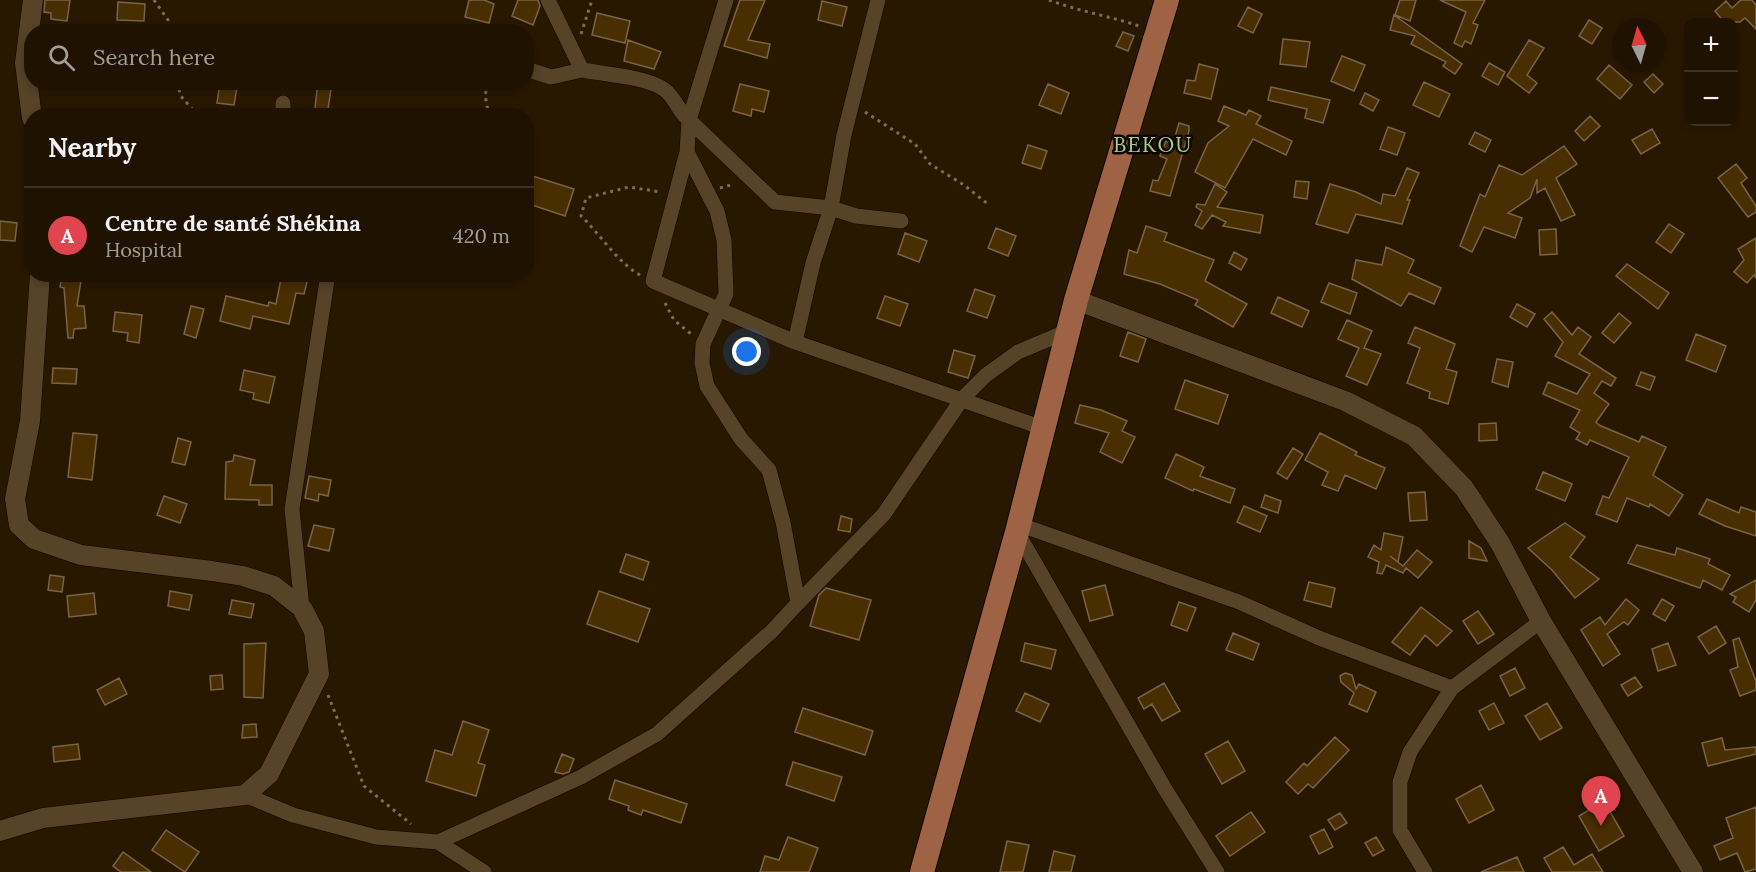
<!DOCTYPE html>
<meta charset="utf-8">
<style>
body{margin:0;font-family:Lora,serif;background:#2c200f;color:#f1f3f6}
.controls{position:absolute;right:18px;top:18px;display:grid;overflow:hidden;border-radius:12px;box-shadow:0 3px 9px #0003}
.controls button{width:54px;height:54px;display:grid;place-items:center;padding:0;border:0;border-bottom:2px solid #3c3222;background:#1f1200;color:#f1f3f6;font:30px sans-serif}
.compass{position:absolute;left:1612px;top:18px;width:54px;height:54px;border-radius:50%;background:#1f1200;box-shadow:0 3px 9px #0003;rotate:355deg}
.you{position:absolute;left:747px;top:352px;width:21px;height:21px;margin:-15px;border:4px solid #fff;border-radius:50%;background:#1a73e8;box-shadow:0 0 0 9px #1a73e833}
.badge{display:grid;place-items:center;width:39px;height:39px;border-radius:50%;background:#91cd3f;color:#fff;font-size:20px;font-weight:700}
.pin{position:absolute;translate:-50% -50px;filter:drop-shadow(0 2px 3px #0008)}
.pin::after{content:'';position:absolute;top:32px;width:21px;height:18px;background:inherit;clip-path:polygon(0 0,100% 0,50% 100%)}
.list{margin:0;padding:0;list-style:none}
h2{display:flex;justify-content:space-between;align-items:center;height:78px;margin:0;padding:0 24px;font-size:26px}
h2 small{font-size:20px;font-weight:400;color:#a19e99}
.list li{display:grid;grid-template-columns:39px 1fr auto;gap:18px;align-items:center;box-sizing:border-box;height:96px;padding:0 24px;border-top:2px solid #3c3222}
.list b{display:block;font-size:22px;white-space:nowrap}
.list p{margin:0;font-size:20px;white-space:nowrap;color:#a19e99}
.list em{font-size:20px;font-style:normal;color:#a19e99}
.icon{flex:none;width:33px;height:33px;fill:none;stroke:currentColor;stroke-width:2;stroke-linecap:round;stroke-linejoin:round}
.map{position:relative;flex:none;width:1756px;height:872px;overflow:hidden}
.search{position:absolute;background:#1f1200;box-shadow:0 3px 9px #0003;left:24px;top:24px;width:510px;height:66px;display:flex;align-items:center;gap:15px;box-sizing:border-box;padding:0 21px;border-radius:24px;color:#a19e99;font-size:22px}
.panel{position:absolute;background:#1f1200;box-shadow:0 3px 9px #0003;left:24px;top:108px;width:510px;height:174px;border-radius:24px}
.map>svg:first-child{display:block}
</style>
<div class="map">
<svg width="1756" height="872" viewBox="0 0 1756 872">
<rect width="100%" height="100%" fill="#291800"/>
<!-- building -->
<path fill="#482e00" stroke="#796447" stroke-width="1.5" d="M45,0H70L67,21L51,19V13L44,12Z
M469,0H484L494,4L489,23L465,17Z
M518,0H538L540,6L533,25L512,16Z
M740,0H765L748,40L770,44L767,58L724,46Z
M1400,0H1416L1410,21L1395,15Z
M1440,0H1485L1473,23L1478,25L1471,44L1465,41L1462,47L1454,43L1466,12Z
M1741,0H1752L1756,5V29L1745,18L1740,22H1724L1715,11L1726,1L1732,8Z
M822,1L847,7L842,26L818,20Z
M118,2L145,4L144,21L117,20Z
M1248,7L1262,14L1253,33L1238,26Z
M597,13L630,21L625,43L592,35Z
M1394,15L1462,64L1455,74L1443,66L1446,62L1411,44L1415,36L1390,30Z
M1589,20L1602,28L1592,44L1579,36Z
M1123,32L1134,36L1128,51L1116,46Z
M1283,39L1310,42L1306,67L1280,64Z
M628,40L661,52L654,69L624,61Z
M1529,40L1544,48L1527,75L1537,83L1529,93L1507,76Z
M1342,56L1365,65L1354,91L1331,81Z
M1489,63L1505,72L1498,85L1482,76Z
M1199,64L1218,69L1211,99L1184,93L1187,80L1195,81Z
M1609,65L1632,85L1620,99L1597,79Z
M1653,74L1663,84L1654,93L1644,82Z
M220,82H238L234,105L217,103Z
M318,82H332L327,116H314Z
M1424,82L1450,94L1439,117L1413,105Z
M740,84L769,91L764,112L752,109L751,116L733,111Z
M1048,84L1069,93L1061,114L1039,105Z
M1271,87L1330,100L1323,123L1305,118L1307,109L1268,100Z
M1365,93L1379,100L1373,111L1360,104Z
M1224,106L1246,115L1249,110L1261,116L1256,124L1292,141L1286,155L1253,139L1225,188L1195,172L1208,143L1229,126L1218,121Z
M1590,116L1600,126L1584,141L1575,131Z
M1179,123L1189,126V131L1170,196L1150,191L1153,180L1158,181L1167,159L1160,156L1166,141L1173,144Z
M1388,127L1405,133L1397,155L1380,149Z
M1652,129L1660,143L1641,154L1632,140Z
M1475,132L1491,140L1485,152L1469,144Z
M1028,145L1047,151L1041,169L1022,163Z
M1564,146L1577,164L1556,178L1575,215L1561,221L1545,188L1537,193V179L1530,198L1508,213L1522,218L1515,238L1484,227L1472,252L1460,246L1480,194L1485,197L1499,165L1522,175Z
M1736,164L1747,178L1741,183L1756,206V212L1748,217L1718,178Z
M1407,168L1419,173L1407,200H1410L1402,224L1356,214L1348,233L1316,224L1330,184L1356,192L1381,204L1383,194L1395,196Z
M526,174L574,189L565,216L526,203Z
M1296,181L1309,182L1307,199L1294,197Z
M1215,184L1227,192L1217,207L1263,215L1260,233L1223,226L1226,222L1212,215L1202,229L1195,225L1202,211L1196,207L1197,204L1205,205Z
M0,221L17,223L15,241L0,240Z
M1669,224L1684,234L1671,253L1656,242Z
M1146,226L1167,233L1164,241L1214,260L1205,281L1247,304L1233,327L1195,305L1198,300L1160,284L1124,274L1129,250L1137,253Z
M996,228L1016,236L1008,256L988,248Z
M1556,229L1557,254L1540,255L1539,230Z
M905,233L927,241L919,262L898,254Z
M1756,238V278L1754,275L1747,283L1734,272L1744,260L1738,249Z
M1386,247L1414,260L1408,273L1441,288L1434,304L1409,293L1401,306L1352,279L1356,260L1382,265Z
M1234,252L1247,259L1241,270L1229,263Z
M1627,264L1669,293L1658,309L1616,276Z
M62,274H82L77,306H84L86,328L74,329L73,338H68L64,288L60,287Z
M282,274L308,278L304,294L296,293L289,324L253,316L250,329L220,321L226,296L268,306L269,302L276,304Z
M1329,283L1357,293L1350,314L1321,302Z
M975,289L995,296L987,318L967,311Z
M885,296L908,304L900,326L877,318Z
M1278,297L1309,311L1302,327L1271,313Z
M1517,304L1535,314L1527,327L1510,317Z
M191,306L204,309L196,338L184,334Z
M115,312L142,315L139,343L127,341L128,333L113,331Z
M1552,312L1572,335L1578,327L1591,337L1579,354L1616,378L1611,386L1602,381L1594,393L1609,404L1596,422L1599,425L1639,442L1642,436L1666,447L1653,475L1683,495L1669,516L1650,504L1649,507L1627,498L1617,522L1596,514L1603,496L1609,498L1629,457L1590,440L1587,445L1576,439L1580,433L1570,427L1580,410L1543,394L1548,382L1577,394L1590,374L1555,356L1563,342L1544,319Z
M1619,313L1631,323L1614,343L1602,333Z
M1347,320L1372,331L1364,348L1381,354L1367,385L1346,376L1359,348L1338,339Z
M1415,327L1455,344L1446,369L1457,372L1448,404L1429,398L1430,392L1407,383L1420,348L1408,343Z
M1128,332L1146,339L1138,362L1120,356Z
M1696,334L1726,346L1716,372L1686,360Z
M954,350L975,356L968,378L948,372Z
M1497,359L1513,362L1508,387L1492,382Z
M53,368L77,369L76,384L52,383Z
M244,370L275,377L269,403L253,399L254,393L240,390Z
M1641,372L1655,377L1650,390L1636,385Z
M1185,380L1228,395L1218,424L1175,409Z
M1080,405L1101,410L1127,421L1122,431L1135,437L1122,463L1100,452L1109,433L1075,423Z
M1496,423L1497,440L1479,441V424Z
M73,433L97,435L92,480L68,477Z
M1320,433L1357,452L1355,455L1385,468L1376,489L1345,475L1338,491L1322,485L1328,472L1305,460Z
M178,438L191,442L185,465L172,462Z
M1293,448L1303,454L1287,479L1277,473Z
M1176,454L1204,467L1200,476L1235,489L1230,503L1194,489L1193,491L1165,478Z
M234,455L255,460L250,485H272V505H259V500L225,499L226,462L233,461Z
M1543,472L1572,484L1565,501L1536,489Z
M309,476L331,480L328,496L319,494L318,501L305,498Z
M1425,492L1427,520L1410,521L1408,493Z
M1265,495L1281,501L1278,513L1261,507Z
M164,496L187,504L180,523L157,515Z
M1707,499L1739,513L1741,507L1756,512V536L1725,526L1699,514Z
M1244,506L1267,516L1260,532L1237,522Z
M841,516L852,519L850,532L838,530Z
M1565,523L1585,537L1570,557L1599,579L1575,598L1552,570L1528,548Z
M314,525L334,529L329,551L308,546Z
M1384,533L1403,537L1398,562L1390,556L1403,566L1417,550L1432,562L1418,578L1406,568L1403,573L1386,565L1382,574L1377,573L1379,562L1368,557L1374,545L1381,550Z
M1469,541L1481,548L1487,561L1469,558Z
M1637,545L1675,555L1677,548L1710,559L1708,564L1730,575L1722,590L1703,580L1700,588L1628,563Z
M626,554L649,562L643,580L620,572Z
M50,575L64,577L62,592L48,590Z
M1756,580V600L1749,612L1733,602L1736,597L1730,594Z
M1309,582L1335,588L1331,607L1304,600Z
M1105,585L1113,615L1090,621L1082,591Z
M826,588L871,600L859,640L810,626L819,595Z
M170,591L192,595L189,610L168,606Z
M599,591L650,609L638,642L587,624Z
M94,593L96,614L69,617L67,596Z
M1626,599L1639,610L1628,625L1624,622L1607,634L1620,654L1603,666L1581,630L1600,617L1605,625Z
M1662,599L1674,606L1665,621L1653,614Z
M232,600L254,604L251,618L229,614Z
M1179,602L1196,608L1187,631L1171,625Z
M1421,607L1452,631L1437,646L1425,635L1410,655L1392,642Z
M1478,611L1494,634L1478,644L1463,621Z
M1716,626L1726,643L1709,654L1698,637Z
M1233,633L1259,644L1253,660L1226,650Z
M1739,638L1756,681V690L1740,696L1730,670L1738,667L1733,640Z
M266,643L263,698L244,697V644Z
M1025,643L1056,650L1051,669L1021,661Z
M1668,643L1676,665L1658,671L1652,649Z
M1515,668L1525,688L1510,696L1500,676Z
M1345,673L1352,675L1356,689L1359,684L1376,692L1367,712L1349,704L1354,693L1341,682L1340,676Z
M222,675L223,689L211,690L210,676Z
M1635,677L1642,687L1628,696L1621,685Z
M119,678L127,694L105,705L97,690Z
M1164,683L1180,711L1162,721L1152,704L1144,709L1138,698Z
M1025,693L1049,704L1040,722L1016,711Z
M1494,703L1504,723L1489,730L1479,711Z
M1547,703L1562,728L1540,740L1525,716Z
M803,708L873,731L865,755L795,732Z
M463,721L489,730L478,763L485,765L476,796L426,781L435,750L452,755Z
M256,724L257,737L242,738L243,725Z
M1335,737L1349,750L1313,788L1308,784L1298,794L1286,782L1304,763L1307,766Z
M1722,738L1725,750L1756,747V754L1708,766L1702,743Z
M1228,741L1245,771L1222,784L1205,754Z
M78,744L80,759L54,762L53,747Z
M562,754L574,759L569,772L563,774L555,772Z
M793,762L842,777L834,801L786,785Z
M615,780L687,804L681,823L643,810L641,815L628,810L629,806L609,799Z
M1481,785L1494,810L1469,823L1456,799Z
M1604,801L1624,836L1599,851L1579,816Z
M1756,807V869L1745,872L1737,853L1720,860L1714,846L1733,838L1726,818Z
M1251,812L1265,832L1230,856L1216,836Z
M1340,813L1347,823L1335,830L1328,820Z
M1324,829L1333,847L1319,854L1310,836Z
M166,830L199,852L185,872L152,850Z
M788,837L818,848L809,872H760L765,856L779,860Z
M1376,837L1384,850L1373,856L1365,843Z
M1007,841L1029,845L1023,872H1000Z
M1563,847L1574,865L1592,854L1603,872H1552L1544,858Z
M1054,851L1075,856L1071,872H1049Z
M123,852L151,872H121L113,866Z
M1517,857L1524,872H1481Z"/>
<g fill="none" stroke-linecap="round" stroke-linejoin="round">
<defs>
<path id="minor" d="M726,0L689,120L775,202L831,208L844,135L878,0
M526,69L551,77L582,70
M283,116V103
M687,152L653,281L795,342L1043,428
M795,342L813,263L831,208L856,216L901,221
M1018,524L1239,602L1319,638L1452,688
M1017,532L1165,789L1217,872
M798,603L884,514L962,399L986,375L1018,352L1068,331
M302,608L292,509L328,274
M245,795L293,815L376,837L438,842L581,777L657,734L772,631L798,603L783,522L769,470L741,439L707,386L702,363L703,344L726,294L724,240L717,211L687,152L689,120C679,112 675,98 665,90C648,77 604,74 582,70L548,0
M438,842L484,872
M1425,872L1400,830V782L1410,752L1452,688L1541,621"/>
<path id="tertiary" d="M32,118L25,63L33,0
M1076,300L1345,401L1414,436L1464,488L1500,543L1541,621L1693,872
M0,831L43,818L245,795L269,774L319,674L314,631L302,608L274,586L243,576L212,571L81,555L34,539L19,525L15,499L30,421L40,274"/>
<path id="primary" d="M922,872L1017,532L1076,300L1167,0"/>
</defs>
<!-- minor casing -->
<use href="#minor" stroke="#110300" stroke-width="16"/>
<!-- tertiary casing -->
<use href="#tertiary" stroke="#110300" stroke-width="21"/>
<!-- primary casing -->
<use href="#primary" stroke="#110300" stroke-width="26"/>
<!-- path -->
<path stroke="#7c6d58" stroke-width="3" stroke-dasharray="3 4.5" stroke-linecap="butt" d="M154,0L168,20L170,32
M1049,0C1078,11 1109,16 1139,26
M581,34L592,0
M178,82L180,95L198,116
M865,112L915,144L930,164L964,185L989,205
M489,116L485,95L489,82
M720,188L734,184
M640,275C618,263 600,234 581,216L586,198L629,187L661,192
M665,303L674,320L691,334
M328,695L364,786L411,824"/>
<!-- minor -->
<use href="#minor" stroke="#574328" stroke-width="15"/>
<!-- tertiary -->
<use href="#tertiary" stroke="#574328" stroke-width="20"/>
<!-- primary -->
<use href="#primary" stroke="#9d6344" stroke-width="24"/>
</g>
<g text-anchor="middle" stroke-width="5" stroke-linejoin="round" paint-order="stroke">
<!-- neighbourhood labels -->
<g font-size="21" letter-spacing="1.5" fill="#abcd88" stroke="#0c0500">
<text x="1153" y="152">BEKOU</text>
</g>
</g>
</svg>
<div class="controls">
<button>+</button>
<button>−</button>
</div>
<svg class="compass" viewBox="-18 -18 36 36"><path d="M0-13l5 13h-10z" fill="#e53935"/><path d="M0 13l5-13h-10z" fill="#a19e99"/></svg>
<div class="you"></div>
<div class="pin badge" style="left:1601px;top:826px;background:#e0444e">A</div>
<div class="search"><svg class="icon" aria-label="search" viewBox="0 0 24 24"><circle cx="10" cy="10" r="6"/><path d="M15 15l6 6"/></svg>Search here</div>
<section class="panel">
<h2>Nearby<small></small></h2>
<ul class="list">
<li><span class="badge" style="background:#e0444e">A</span><div><b>Centre de santé Shékina</b><p>Hospital</p></div><em>420 m</em></li>
</ul>
</section>
</div>
